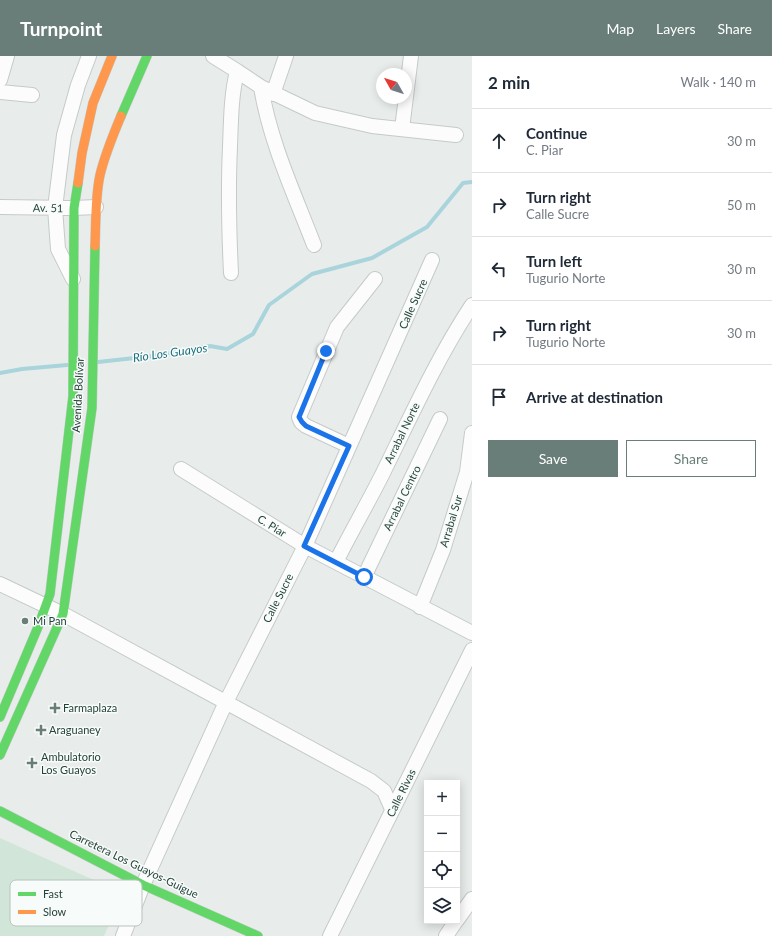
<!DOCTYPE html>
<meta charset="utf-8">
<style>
body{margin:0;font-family:Lato,sans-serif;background:#f2f2f3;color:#1f2937}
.controls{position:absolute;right:12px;bottom:12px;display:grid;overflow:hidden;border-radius:0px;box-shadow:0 2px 10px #0003}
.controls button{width:36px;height:36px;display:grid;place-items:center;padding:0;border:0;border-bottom:1px solid #e0e1e3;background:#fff;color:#1f2937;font:20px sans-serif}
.compass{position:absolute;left:376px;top:12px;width:36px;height:36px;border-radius:50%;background:#fff;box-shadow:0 2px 10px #0003;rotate:309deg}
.stop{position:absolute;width:12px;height:12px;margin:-9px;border:3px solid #1a73e8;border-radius:50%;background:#fff}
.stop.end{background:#1a73e8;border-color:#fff;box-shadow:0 1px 4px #0008}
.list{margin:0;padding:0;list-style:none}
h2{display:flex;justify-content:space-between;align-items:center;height:52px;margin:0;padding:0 16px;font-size:17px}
h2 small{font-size:13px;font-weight:400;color:#747a83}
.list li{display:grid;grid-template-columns:26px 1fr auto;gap:12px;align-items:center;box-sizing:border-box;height:64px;padding:0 16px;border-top:1px solid #e0e1e3}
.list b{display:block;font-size:15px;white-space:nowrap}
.list p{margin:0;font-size:13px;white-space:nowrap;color:#747a83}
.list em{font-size:13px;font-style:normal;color:#747a83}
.actions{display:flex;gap:8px;padding:12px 16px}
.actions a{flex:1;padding:9px 0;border:1px solid #697e78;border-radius:0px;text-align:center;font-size:14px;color:#697e78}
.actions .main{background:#697e78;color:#fff}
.icon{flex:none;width:22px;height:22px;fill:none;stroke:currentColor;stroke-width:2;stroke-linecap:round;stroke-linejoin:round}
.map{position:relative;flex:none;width:472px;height:880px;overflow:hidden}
header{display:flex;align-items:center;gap:24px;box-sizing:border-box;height:56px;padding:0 20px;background:#697e78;color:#fff}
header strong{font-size:19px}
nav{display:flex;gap:22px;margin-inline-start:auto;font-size:14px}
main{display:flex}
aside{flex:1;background:#fff}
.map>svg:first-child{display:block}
</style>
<header>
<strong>Turnpoint</strong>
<nav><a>Map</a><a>Layers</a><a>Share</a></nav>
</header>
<main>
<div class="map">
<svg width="472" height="880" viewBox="0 0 472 880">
<rect width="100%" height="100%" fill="#e8edeb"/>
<!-- green -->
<path fill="#d1e6d8" d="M0,782L123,837L104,880H0Z"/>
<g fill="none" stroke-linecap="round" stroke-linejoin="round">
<!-- stream -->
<path stroke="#a9d4db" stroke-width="4" d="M98,306L153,300L210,290L227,293L253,278L269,249L312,218L372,202L427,171L463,127L472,126
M0,317L22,313L67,309"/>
<defs>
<path id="street" d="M213,0L237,15L261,31L315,57L372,70L456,79
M0,24L7,0
M261,31C270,86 294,137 314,189
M0,36L32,39
M273,38L286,0
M402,73L411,0
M0,151L74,152L96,151
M231,217C229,175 228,133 230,91C231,65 231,40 237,15
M73,223L58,193L55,152L64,79L78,29L89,0
M349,390L306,370L301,366L299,361L337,271L375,223
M181,413L305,490L472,577
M336,506C351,476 368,447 383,417C411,360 437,302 472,249
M364,521L440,363
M0,528L63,558L371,725L384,735L392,753
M420,551L443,494L467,416L472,377
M457,864L472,843
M123,880L143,829L226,646L305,490L432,204
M330,880L472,594
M446,880L456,865"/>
<path id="fast" d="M121,60L147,0
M0,661L38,571L50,538L73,340L74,152L78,127
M0,699L63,558L92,352L95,190
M0,755L143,829L258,880"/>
<path id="slow" d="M78,127L82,97L93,47L112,0
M95,190C96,166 95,142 100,119C105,98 113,79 121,60"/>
</defs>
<!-- street casing -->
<use href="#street" stroke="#c5cac8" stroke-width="16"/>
<!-- fast casing -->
<use href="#fast" stroke="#c3cbc8" stroke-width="10"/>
<!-- slow casing -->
<use href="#slow" stroke="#c3cbc8" stroke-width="10"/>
<!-- street -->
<use href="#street" stroke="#fcfcfc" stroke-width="14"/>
<!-- fast -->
<use href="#fast" stroke="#63d668" stroke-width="9"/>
<!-- slow -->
<use href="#slow" stroke="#ff974d" stroke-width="9"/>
</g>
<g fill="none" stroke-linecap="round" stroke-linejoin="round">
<!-- route -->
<path stroke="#1a73e8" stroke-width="5" d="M326,295L299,361L302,366L306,370L349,390L304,490L364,521"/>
</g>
<!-- markers -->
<g fill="#697e78" stroke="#f7fbf9" stroke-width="1.5">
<circle cx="25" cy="565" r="4"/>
<path d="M53 646h4v4h4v4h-4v4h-4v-4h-4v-4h4z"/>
<path d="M39 668h4v4h4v4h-4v4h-4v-4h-4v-4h4z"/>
<path d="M30 701h4v4h4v4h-4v4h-4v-4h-4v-4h4z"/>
</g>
<g text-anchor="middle" stroke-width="3" stroke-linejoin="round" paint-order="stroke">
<!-- street labels -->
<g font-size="11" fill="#24423a" stroke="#f7fbf9">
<text transform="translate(48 152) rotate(1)" y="4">Av. 51</text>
<text transform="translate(413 248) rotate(-66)" y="4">Calle Sucre</text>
<text transform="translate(78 339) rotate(-87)" y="4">Avenida Bolívar</text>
<text transform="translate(402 377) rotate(-64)" y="4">Arrabal Norte</text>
<text transform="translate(402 442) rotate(-64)" y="4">Arrabal Centro</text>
<text transform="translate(451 465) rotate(-73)" y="4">Arrabal Sur</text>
<text transform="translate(272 470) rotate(32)" y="4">C. Piar</text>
<text transform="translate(278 542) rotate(-63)" y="4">Calle Sucre</text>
<text transform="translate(401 737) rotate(-64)" y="4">Calle Rivas</text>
<text transform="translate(134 808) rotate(26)" y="4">Carretera Los Guayos-Guigue</text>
</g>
<!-- poi labels -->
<g font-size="11" fill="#24423a" stroke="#f7fbf9" text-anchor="start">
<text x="33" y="569">Mi Pan</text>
<text x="63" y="656">Farmaplaza</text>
<text x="49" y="678">Araguaney</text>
<text x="41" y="705">Ambulatorio<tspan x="41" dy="13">Los Guayos</tspan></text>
</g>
<!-- water labels -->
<g font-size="12" font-style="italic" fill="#1c6f80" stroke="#f7fbf9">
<text transform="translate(170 297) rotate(-8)" y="4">Río Los Guayos</text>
</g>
</g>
<!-- legend -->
<rect x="10" y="824" width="132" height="46" rx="6" fill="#f7fbf9" stroke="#b8c4c0" stroke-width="1"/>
<rect x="18" y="836" width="18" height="4" fill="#63d668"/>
<rect x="18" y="854" width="18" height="4" fill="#ff974d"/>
<g font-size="11" fill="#24423a">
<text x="43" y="842">Fast</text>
<text x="43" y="860">Slow</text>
</g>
</svg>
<div class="controls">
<button>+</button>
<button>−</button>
<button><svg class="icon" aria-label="locate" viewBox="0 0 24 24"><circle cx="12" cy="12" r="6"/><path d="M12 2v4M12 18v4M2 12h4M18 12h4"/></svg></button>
<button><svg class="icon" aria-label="layers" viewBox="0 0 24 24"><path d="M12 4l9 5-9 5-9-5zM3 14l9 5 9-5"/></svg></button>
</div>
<svg class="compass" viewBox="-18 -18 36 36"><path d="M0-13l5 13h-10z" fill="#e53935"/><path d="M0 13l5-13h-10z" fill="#747a83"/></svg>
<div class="stop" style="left:364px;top:521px"></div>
<div class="stop end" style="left:326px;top:295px"></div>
</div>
<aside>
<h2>2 min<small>Walk · 140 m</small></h2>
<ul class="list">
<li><svg class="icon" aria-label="ahead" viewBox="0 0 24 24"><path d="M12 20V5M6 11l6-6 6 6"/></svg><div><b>Continue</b><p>C. Piar</p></div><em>30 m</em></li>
<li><svg class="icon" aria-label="right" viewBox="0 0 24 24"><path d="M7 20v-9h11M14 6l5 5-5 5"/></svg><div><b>Turn right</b><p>Calle Sucre</p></div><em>50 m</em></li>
<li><svg class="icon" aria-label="left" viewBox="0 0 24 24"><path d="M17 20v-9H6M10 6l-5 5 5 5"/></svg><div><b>Turn left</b><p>Tugurio Norte</p></div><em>30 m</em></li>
<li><svg class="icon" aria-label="right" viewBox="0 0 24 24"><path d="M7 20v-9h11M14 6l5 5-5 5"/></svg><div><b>Turn right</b><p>Tugurio Norte</p></div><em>30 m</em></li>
<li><svg class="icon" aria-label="arrive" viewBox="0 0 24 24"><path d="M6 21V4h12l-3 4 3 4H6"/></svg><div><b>Arrive at destination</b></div></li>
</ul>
<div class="actions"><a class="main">Save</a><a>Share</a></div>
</aside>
</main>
